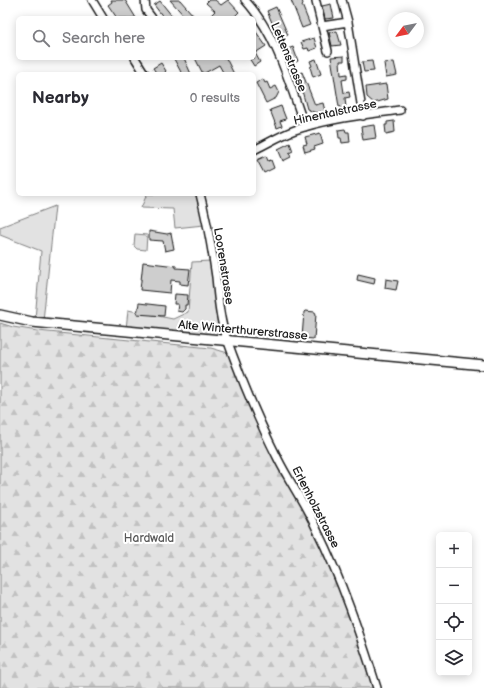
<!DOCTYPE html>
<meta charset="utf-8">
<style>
body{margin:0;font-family:"Balsamiq Sans",sans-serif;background:#f2f2f3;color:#2b2b33}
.controls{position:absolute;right:12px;bottom:12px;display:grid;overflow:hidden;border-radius:6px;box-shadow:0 2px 10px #0003}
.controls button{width:36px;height:36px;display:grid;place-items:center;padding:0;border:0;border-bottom:1px solid #e1e1e2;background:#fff;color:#2b2b33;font:20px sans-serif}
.compass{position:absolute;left:388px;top:12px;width:36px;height:36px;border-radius:50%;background:#fff;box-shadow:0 2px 10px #0003;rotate:238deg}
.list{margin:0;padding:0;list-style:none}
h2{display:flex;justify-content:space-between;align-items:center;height:52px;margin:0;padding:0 16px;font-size:17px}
h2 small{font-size:13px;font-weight:400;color:#7c7c81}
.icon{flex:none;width:22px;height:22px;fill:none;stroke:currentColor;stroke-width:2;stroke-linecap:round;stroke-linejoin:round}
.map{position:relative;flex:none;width:484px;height:688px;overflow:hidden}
.search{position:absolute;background:#fff;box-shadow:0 2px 10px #0003;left:16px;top:16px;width:240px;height:44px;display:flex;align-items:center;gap:10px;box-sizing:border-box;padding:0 14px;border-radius:6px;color:#7c7c81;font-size:15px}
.panel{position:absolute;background:#fff;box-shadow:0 2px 10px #0003;left:16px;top:72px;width:240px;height:124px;border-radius:6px}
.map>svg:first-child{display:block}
</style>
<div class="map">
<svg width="484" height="688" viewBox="0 0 484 688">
<defs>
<pattern id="forest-firs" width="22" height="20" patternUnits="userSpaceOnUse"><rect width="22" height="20" fill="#e2e2e2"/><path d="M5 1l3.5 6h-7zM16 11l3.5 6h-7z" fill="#c1c1c1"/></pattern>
</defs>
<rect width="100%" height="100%" fill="#fff"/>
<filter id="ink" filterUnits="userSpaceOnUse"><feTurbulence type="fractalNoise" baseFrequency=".025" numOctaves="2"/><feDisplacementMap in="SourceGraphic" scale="8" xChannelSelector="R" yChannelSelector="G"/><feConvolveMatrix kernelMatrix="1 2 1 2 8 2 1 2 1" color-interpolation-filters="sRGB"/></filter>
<g filter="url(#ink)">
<!-- green -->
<path fill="#e2e2e2" stroke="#7f7f7f" d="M147,194H198L204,225L175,228L173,209L141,208Z
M55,206L43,321L35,319L41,251L0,235V227Z
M135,234L147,235L146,250L137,249L134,246Z
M210,261L220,330L215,335L126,329L128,310L173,319L188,312L192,262Z"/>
<!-- forest -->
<path fill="url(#forest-firs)" stroke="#7f7f7f" d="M0,323L13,327L38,331L211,348L228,353L231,360L247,402L267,443L308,518L329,563L345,602L374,688H0Z"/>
<!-- building -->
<path fill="#cecece" stroke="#1c1c1c" d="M111,0H125L136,18H117L108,5L112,2Z
M170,0H180L193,15L189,18H186Z
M209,0H215L221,5L228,0L239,12L233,18H208L215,11L206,3Z
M291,0H302L303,4L302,5L310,25L302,28Z
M160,1L172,16L170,18H164L154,5Z
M331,4L334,18L325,19L322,6Z
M276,7L288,35L279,39L267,11Z
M254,29L266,46L255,53L260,62L254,66L249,58H254Z
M337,31L341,45L332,46L329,32Z
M314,38L317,48L309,51L308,48L304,49L301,42Z
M293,47L298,61L291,64L285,50Z
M344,56V61H340L341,75L347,74V79L342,80L344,93L349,92L350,97L345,98L346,108L340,109V107H339L331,57Z
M177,58H184L191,74H182L174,59Z
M195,58H226L234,74H224L219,65L203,74Z
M316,59L321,74L313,77L310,67L312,66L310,61Z
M372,61L374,71L364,72L362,62Z
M394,62L397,75L386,77L384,63Z
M161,63L166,71L165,72V74H157L153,68Z
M302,72L315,105L323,103L325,111L316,113L307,109L301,87L299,88L294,75Z
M263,79L265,83L267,82L270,89L276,86L279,92L276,98L266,103L256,83Z
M386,84L388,99L374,103L367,97L366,87Z
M281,106L286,119L280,121L282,126L277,128L270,110Z
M394,121L395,132L386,134L385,125H387V122Z
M374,125L376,138L363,140L361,127Z
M345,129L346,132H349L350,142L342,143L341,138H339L338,130Z
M320,133L323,144L314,147L315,149L305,152L303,145L307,144L305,137Z
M290,143L293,151L289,153L291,157L283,161L278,149Z
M266,156L268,161L271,160L274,168L264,173L257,160Z
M149,231L167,234L171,233L174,249L165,251L163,241L149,240Z
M143,262L176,266V268L190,269L188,285L180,284V281L171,280L170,293L140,290Z
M358,274L375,278L374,284L357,280Z
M386,279L398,281L396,290L385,288Z
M175,294L188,295L187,305H185V309L182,312L177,311L178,304H174Z
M139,303L165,306L164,316L137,314Z
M305,311L315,312L316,314L314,339L302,338L304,312Z"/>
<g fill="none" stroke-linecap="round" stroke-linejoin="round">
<defs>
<path id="minor" d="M92,0L103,18
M145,0L146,10L152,18
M245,0C277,35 289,83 305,127
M342,0L348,22L363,116
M316,2L328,51
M322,26L348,22
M135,58L145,74
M254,150C268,143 281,135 295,130C329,118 366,115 400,110
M200,194C207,221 212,249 216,277C218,296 219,316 225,334C240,376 257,418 278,459C290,483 306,505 317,530C342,581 360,634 377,688"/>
<path id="major" d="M0,315L32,322L484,365"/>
</defs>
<!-- minor casing -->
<use href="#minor" stroke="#1c1c1c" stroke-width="10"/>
<!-- major casing -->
<use href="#major" stroke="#1c1c1c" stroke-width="12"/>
<!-- minor -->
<use href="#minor" stroke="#fff" stroke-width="7"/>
<!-- major -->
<use href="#major" stroke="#fff" stroke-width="9"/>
</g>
</g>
<g text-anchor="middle" stroke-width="4" stroke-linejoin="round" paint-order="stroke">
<!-- street labels -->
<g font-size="12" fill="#1c1c1c" stroke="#fff">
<text transform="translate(289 57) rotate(67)" y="4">Lettenstrasse</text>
<text transform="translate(335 112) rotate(-12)" y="4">Hinentalstrasse</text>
<text transform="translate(224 266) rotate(81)" y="4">Loorenstrasse</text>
<text transform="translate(243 330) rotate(5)" y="4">Alte Winterthurerstrasse</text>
<text transform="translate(316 507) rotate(63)" y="4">Erlenholzstrasse</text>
</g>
<!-- park labels -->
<g font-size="12" fill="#575757" stroke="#fff">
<text x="149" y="542">Hardwald</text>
</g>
</g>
</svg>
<div class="controls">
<button>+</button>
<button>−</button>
<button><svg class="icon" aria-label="locate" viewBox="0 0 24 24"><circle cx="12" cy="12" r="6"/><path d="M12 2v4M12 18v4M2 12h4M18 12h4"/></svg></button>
<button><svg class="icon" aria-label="layers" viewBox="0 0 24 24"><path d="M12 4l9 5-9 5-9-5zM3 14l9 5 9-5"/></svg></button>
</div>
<svg class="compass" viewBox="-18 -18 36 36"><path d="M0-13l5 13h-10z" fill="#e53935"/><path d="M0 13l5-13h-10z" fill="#7c7c81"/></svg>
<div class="search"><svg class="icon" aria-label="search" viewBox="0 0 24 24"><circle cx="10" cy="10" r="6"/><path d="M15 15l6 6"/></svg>Search here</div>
<section class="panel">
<h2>Nearby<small>0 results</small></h2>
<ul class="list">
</ul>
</section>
</div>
